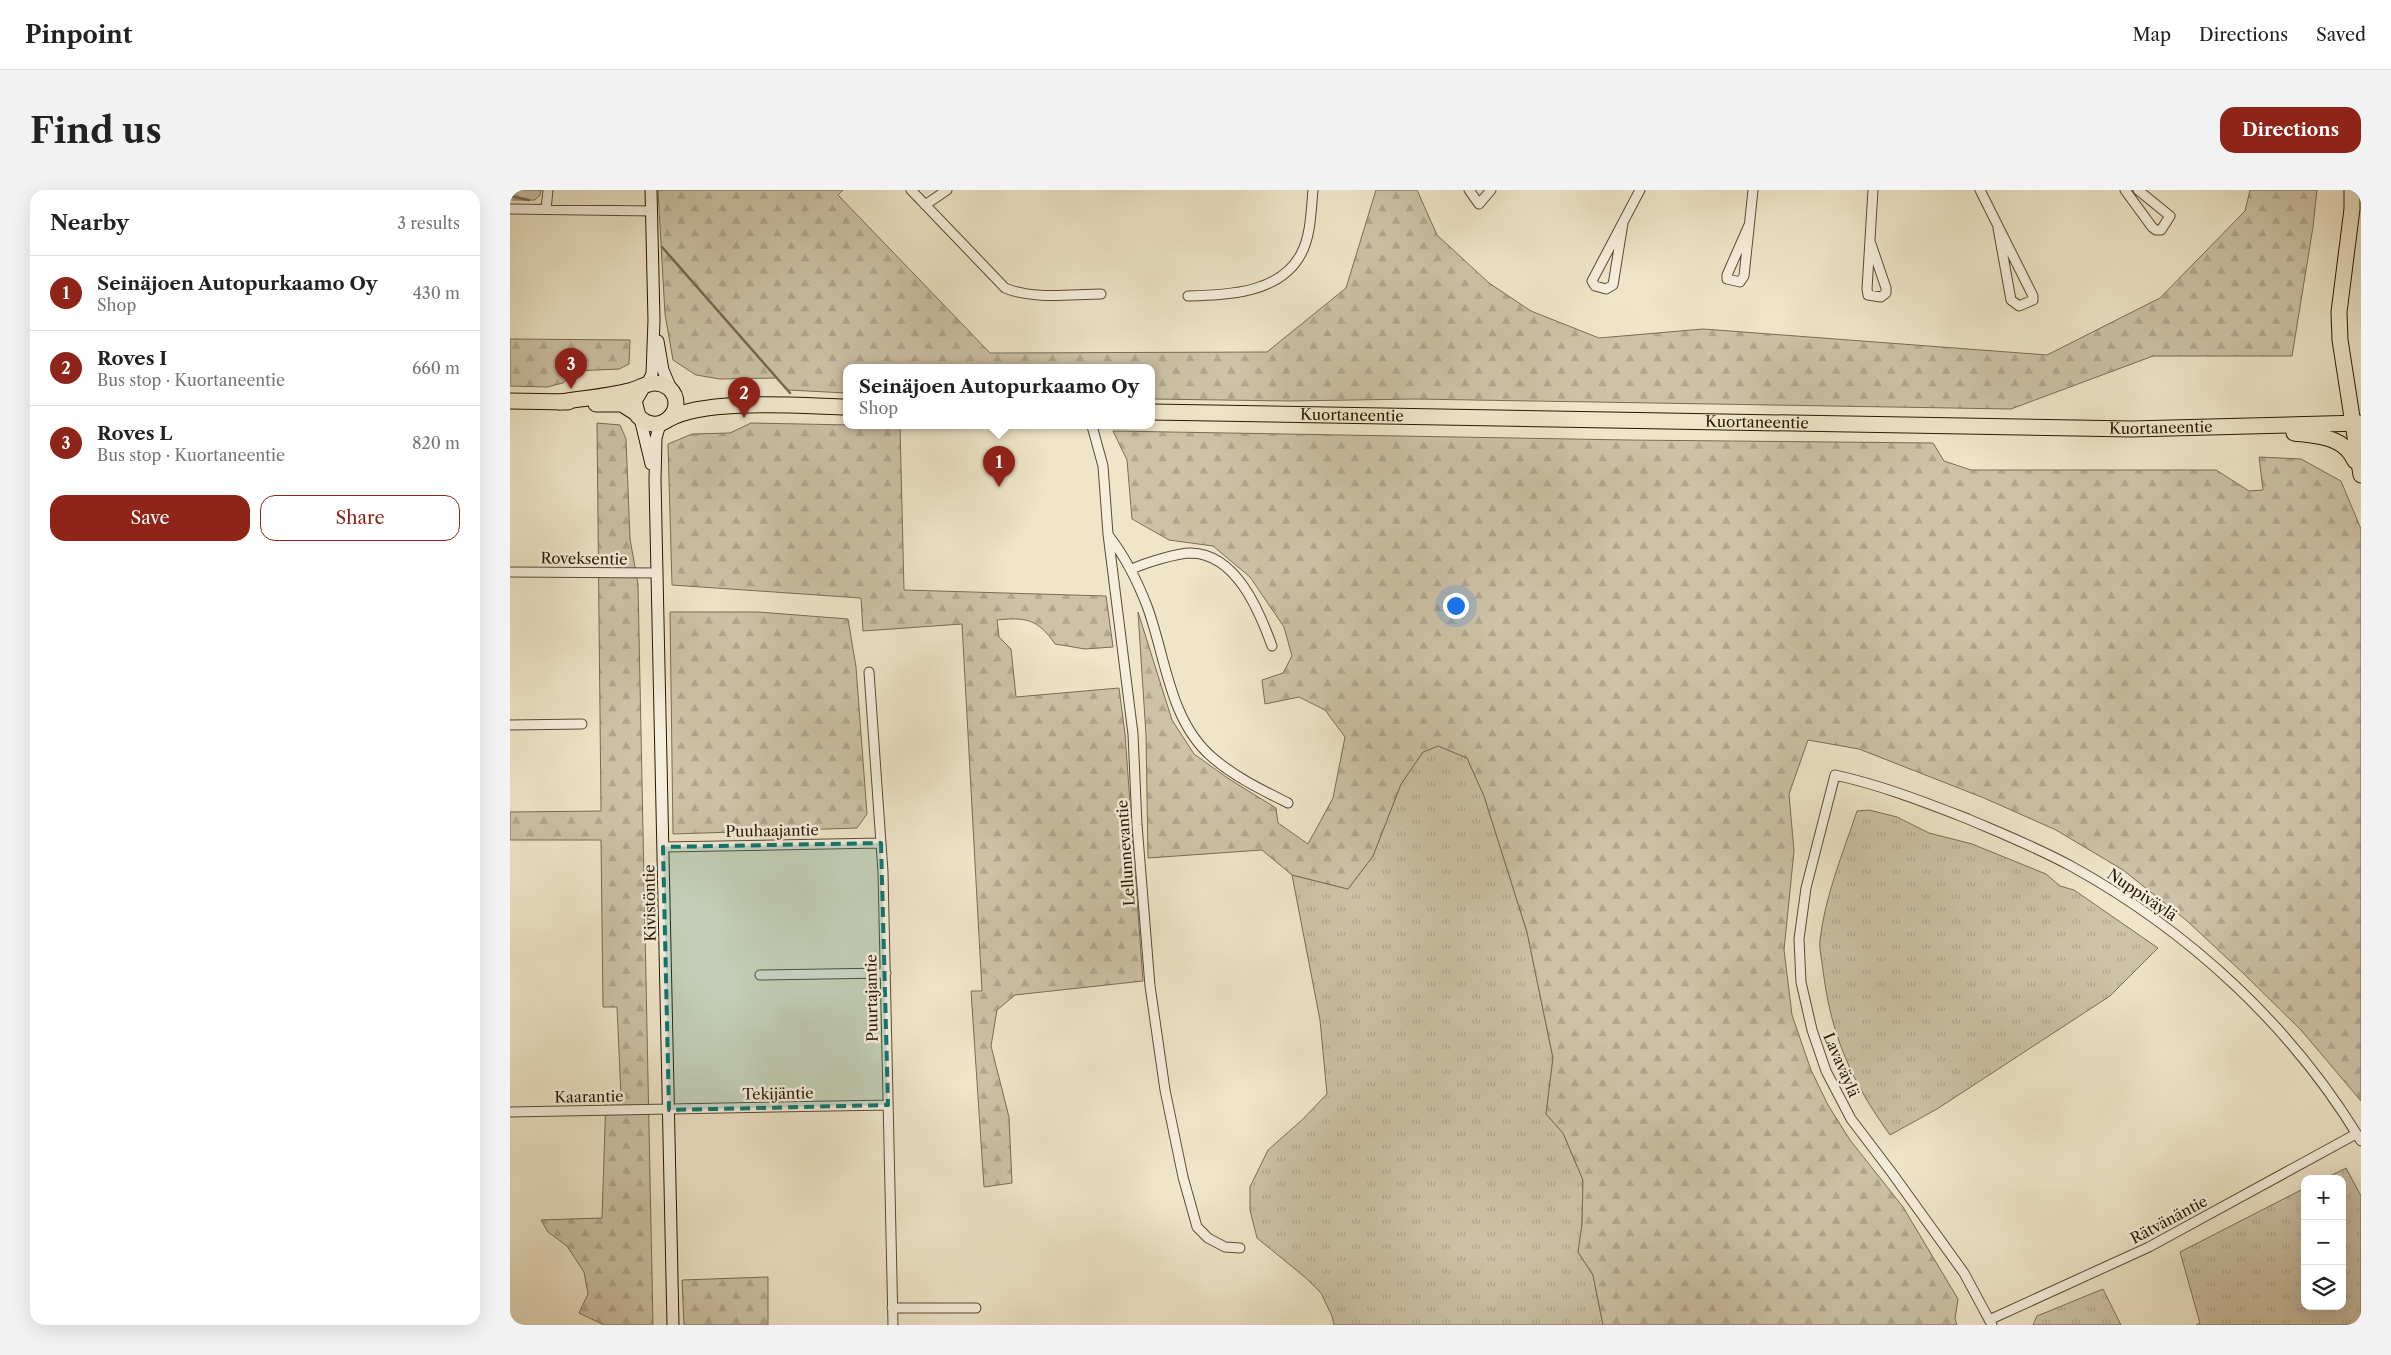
<!DOCTYPE html>
<meta charset="utf-8">
<style>
body{margin:0;font-family:"Libre Caslon Text",serif;background:#f2f2f2;color:#222}
.controls{position:absolute;right:15px;bottom:15px;display:grid;overflow:hidden;border-radius:10px;box-shadow:0 5px 20px #0002}
.controls button{width:45px;height:45px;display:grid;place-items:center;padding:0;border:0;border-bottom:1px solid #e0e0e0;background:#fff;color:#222;font:25px sans-serif}
.you{position:absolute;left:945px;top:415px;width:18px;height:18px;margin:-12px;border:4px solid #fff;border-radius:50%;background:#1a73e8;box-shadow:0 0 0 8px #1a73e833}
.badge{display:grid;place-items:center;width:32px;height:32px;border-radius:50%;background:#8f2418;color:#fff;font-size:16px;font-weight:700}
.pin{position:absolute;translate:-50% -41px;filter:drop-shadow(0 1px 2px #0008)}
.pin::after{content:'';position:absolute;top:26px;width:18px;height:15px;background:inherit;clip-path:polygon(0 0,100% 0,50% 100%)}
.popup{position:absolute;left:333px;top:174px;width:312px;height:65px;box-sizing:border-box;display:grid;place-content:center;border-radius:10px;background:#fff;filter:drop-shadow(0 1px 4px #0005);font-size:16px;white-space:nowrap;color:#767676}
.popup b{font-size:19px;color:#222}
.popup::after{content:'';position:absolute;left:50%;top:100%;margin-left:-10px;border:10px solid transparent;border-top-color:#fff}
.list{margin:0;padding:0;list-style:none}
h2{display:flex;justify-content:space-between;align-items:center;height:65px;margin:0;padding:0 20px;font-size:21px}
h2 small{font-size:16px;font-weight:400;color:#767676}
.list li{display:grid;grid-template-columns:32px 1fr auto;gap:15px;align-items:center;box-sizing:border-box;height:75px;padding:0 20px;border-top:1px solid #e0e0e0}
.list b{display:block;font-size:19px;white-space:nowrap}
.list p{margin:0;font-size:16px;white-space:nowrap;color:#767676}
.list em{font-size:16px;font-style:normal;color:#767676}
.actions{display:flex;gap:10px;padding:15px 20px}
.actions a{flex:1;padding:11px 0;border:1px solid #8f2418;border-radius:15px;text-align:center;font-size:18px;color:#8f2418}
.actions .main{background:#8f2418;color:#fff}
.icon{flex:none;width:28px;height:28px;fill:none;stroke:currentColor;stroke-width:2;stroke-linecap:round;stroke-linejoin:round}
.map{position:relative;flex:none;width:1851px;height:1135px;overflow:hidden;border-radius:15px}
header{display:flex;align-items:center;gap:30px;box-sizing:border-box;height:70px;padding:0 25px;background:#fff;border-bottom:1px solid #e0e0e0}
header strong{font-size:24px}
nav{display:flex;gap:28px;margin-inline-start:auto;font-size:18px}
.intro{display:flex;align-items:center;justify-content:space-between;box-sizing:border-box;height:120px;padding:0 30px}
h1{margin:0;font-size:35px}
.button{padding:12px 22px;border-radius:15px;background:#8f2418;color:#fff;font-size:18px;font-weight:700}
main{display:flex;gap:30px;padding:0 30px}
aside{flex:1;background:#fff;border-radius:15px;box-shadow:0 5px 20px #0002}
.map>svg:first-child{display:block}
</style>
<header>
<strong>Pinpoint</strong>
<nav><a>Map</a><a>Directions</a><a>Saved</a></nav>
</header>
<div class="intro"><h1>Find us</h1><a class="button">Directions</a></div>
<main>
<aside>
<h2>Nearby<small>3 results</small></h2>
<ul class="list">
<li><span class="badge">1</span><div><b>Seinäjoen Autopurkaamo Oy</b><p>Shop</p></div><em>430 m</em></li>
<li><span class="badge">2</span><div><b>Roves I</b><p>Bus stop · Kuortaneentie</p></div><em>660 m</em></li>
<li><span class="badge">3</span><div><b>Roves L</b><p>Bus stop · Kuortaneentie</p></div><em>820 m</em></li>
</ul>
<div class="actions"><a class="main">Save</a><a>Share</a></div>
</aside>
<div class="map">
<svg width="1851" height="1135" viewBox="0 0 1851 1135">
<defs>
<pattern id="grass-tufts" width="24" height="20" patternUnits="userSpaceOnUse" patternTransform="scale(1.25)"><rect width="24" height="20" fill="#cdc2a7"/><path d="M3 7l-1-3M5 7V3M7 7l1-3M15 17l-1-3M17 17v-4M19 17l1-3" fill="none" stroke="#b0a68e"/></pattern>
<pattern id="forest-firs" width="22" height="20" patternUnits="userSpaceOnUse" patternTransform="scale(1.25)"><rect width="22" height="20" fill="#cdc2a7"/><path d="M5 1l3.5 6h-7zM16 11l3.5 6h-7z" fill="#b0a68e"/></pattern>
</defs>
<rect width="100%" height="100%" fill="#efe5c9"/>
<filter id="stains"><feTurbulence type="fractalNoise" baseFrequency=".004" numOctaves="4"/><feColorMatrix values="0 0 0 0 .2 0 0 0 0 .09 0 0 0 0 .02 0 0 0 .5 -.17"/></filter>
<radialGradient id="worn" r=".72"><stop offset=".6" stop-color="#630" stop-opacity="0"/><stop offset="1" stop-color="#630" stop-opacity=".3"/></radialGradient>
<!-- grass -->
<path fill="url(#grass-tufts)" stroke="#7b6d54" d="M928,556L957,568L974,606L1017,742L1043,868L1036,924L1053,943L1073,990L1072,1035L1068,1062L1083,1085L1093,1135H824L822,1126L811,1103L796,1088L747,1048L740,1020V997L758,960L792,930L817,904L810,830L782,685L838,699L863,666L891,594L913,562Z
M1359,620L1387,627L1419,643L1462,654L1536,684L1550,696L1564,700L1648,758L1600,806L1427,919L1380,945C1342,892 1321,846 1313,780C1312,771 1309,759 1310,750C1315,706 1333,663 1347,621Z
M1836,978L1851,1006V1135H1686L1690,1133L1670,1062L1795,998V1116H1832V989H1814Z
M1593,1099L1611,1135H1523L1527,1126Z"/>
<!-- forest -->
<path fill="url(#forest-firs)" stroke="#7b6d54" d="M0,0H31L30,5L25,10H0Z
M148,0H333L328,5L480,163L757,162L836,98L866,0H907L927,45L979,93L1021,121L1089,148L1193,139L1537,165L1650,108L1735,21L1740,0H1807L1803,37L1782,166H1643L1501,219L904,209L780,211L642,209V178H336V203L278,200L267,188L210,189L186,185L163,170L155,124Z
M0,149L120,150L119,174L109,179L65,181L53,193L37,197L0,196Z
M87,233L110,235L116,249L120,349L128,394L143,1135H94L69,1123L78,1104L74,1082L57,1056L38,1042L31,1030L92,1028L96,906H111L107,817H93L91,650H0V622L91,621Z
M241,233L390,236L394,400L596,406L603,457L575,459L545,454C528,429 516,427 487,430L489,447L501,459L506,507L609,498L615,544L633,791L505,805L487,820L481,856L499,927L502,993L474,997L461,801H472L452,434L353,441L351,408L162,395L158,254L182,244L220,243Z
M603,241L1118,250L1423,253L1434,271L1461,280H1706L1739,301L1753,300L1749,267L1791,269L1831,291L1851,339V911L1791,840L1733,783L1676,730L1613,680L1546,640L1474,608L1349,559L1298,550L1279,604L1284,661L1274,760L1282,825L1301,880L1318,915L1340,950L1393,1017L1448,1109L1445,1129L1447,1135H1093L1083,1085L1068,1062L1072,1035L1073,990L1053,943L1036,924L1043,868L1017,742L974,606L957,568L928,556L913,562L891,594L863,666L838,699L782,685L752,660L638,668L636,545L628,422L662,530L684,564L719,589L766,618L768,633L798,654L823,608L835,547L815,520L789,507L755,514L752,490L773,483L782,466L774,437L740,387L703,356L659,350L622,329L617,270Z
M248,422L338,429L346,477L357,624L347,638L163,644L160,422Z
M258,1087V1135H174L172,1090Z"/>
<g fill="none" stroke-linecap="round" stroke-linejoin="round">
<!-- stream -->
<path stroke="#786951" stroke-width="2.5" d="M0,6L19,10
M152,57L280,203"/>
<defs>
<path id="street" d="M401,0L495,98C524,110 561,104 591,104
M959,0L969,14L981,0
M1470,0L1523,106V110L1509,116L1501,110L1488,38
M1615,0L1642,37L1646,40H1651L1660,26L1628,0
M415,15L437,0
M0,19L142,21
M36,19L38,0
M1113,33L1103,95L1096,99L1085,96L1082,91L1130,0
M1239,35L1217,85V89L1230,92L1234,86L1243,0
M1360,51L1376,98V103L1371,107L1358,105L1357,99L1363,0
M678,106C716,105 770,104 791,64C801,46 801,20 803,0
M582,236L593,276L598,344L623,544L627,635L640,796L655,900L673,987L687,1037L698,1048L715,1057L730,1058
M599,346C616,368 627,390 637,416C656,467 659,531 703,568C725,587 752,600 778,613
M622,379C635,373 667,363 681,363C726,364 749,420 762,456
M0,382L147,383
M359,482L373,682L383,1135
M0,535L72,534
M153,657L371,653
M250,785L376,783
M0,922L378,915
M382,1118H466
M1479,1130L1639,1057L1846,944
M1482,1135L1454,1083L1382,983L1341,929L1316,881L1302,840L1291,792L1289,749L1296,698L1325,585C1371,595 1414,612 1458,629C1493,644 1528,658 1561,676C1679,741 1782,836 1851,951"/>
<path id="secondary" d="M148,151L153,180L161,199
M137,194L142,184L144,130L141,0
M130,228L141,274
M150,234L146,248L145,290L163,1135"/>
<g id="highway">
<path d="M1842,0V19L1829,122L1830,150L1851,285"/>
<path d="M0,211L58,212"/>
<path d="M50,212C73,208 97,207 119,201C128,199 136,193 145,193C150,193 155,195 159,198C180,218 149,249 128,226L124,211L133,196"/>
<path d="M86,214H112L126,223"/>
<path id="s1" d="M642,222L1622,239L1851,233"/>
<path d="M159,229C195,208 293,216 336,217"/>
<path d="M1784,243C1808,246 1834,246 1845,271"/>
</g>
</defs>
<!-- street casing -->
<use href="#street" stroke="#5a4b34" stroke-width="11"/>
<!-- secondary casing -->
<use href="#secondary" stroke="#291802" stroke-width="13"/>
<!-- highway casing -->
<use href="#highway" stroke="#291802" stroke-width="17"/>
<!-- street -->
<use href="#street" stroke="#f5eedc" stroke-width="9"/>
<!-- secondary -->
<use href="#secondary" stroke="#f5eedc" stroke-width="11"/>
<!-- highway -->
<use href="#highway" stroke="#efe5c9" stroke-width="15"/>
</g>
<!-- marked area -->
<path fill="#0f766e" fill-opacity="0.2" stroke="#0f766e" stroke-width="4" stroke-dasharray="10 6" stroke-linejoin="round" d="M371,653L378,915L159,920L153,657Z"/>
<g text-anchor="middle" stroke-width="5" stroke-linejoin="round" paint-order="stroke">
<!-- street labels -->
<g font-size="15" fill="#291802" stroke="#f5eedc">
<text dy="5" stroke="none"><textPath href="#s1" startOffset="200">Kuortaneentie</textPath></text>
<text dy="5" stroke="none"><textPath href="#s1" startOffset="605">Kuortaneentie</textPath></text>
<text dy="5" stroke="none"><textPath href="#s1" startOffset="1009">Kuortaneentie</textPath></text>
<text transform="translate(74 369) rotate(1)" y="5">Roveksentie</text>
<text transform="translate(262 641) rotate(-1)" y="5">Puuhaajantie</text>
<text transform="translate(616 663) rotate(-94)" y="5">Lellunnevantie</text>
<text transform="translate(1632 705) rotate(34)" y="5">Nuppiväylä</text>
<text transform="translate(140 713) rotate(-91)" y="5">Kivistöntie</text>
<text transform="translate(362 808) rotate(-91)" y="5">Puurtajantie</text>
<text transform="translate(1331 875) rotate(67)" y="5">Lavaväylä</text>
<text transform="translate(268 904) rotate(-1)" y="5">Tekijäntie</text>
<text transform="translate(79 907) rotate(-1)" y="5">Kaarantie</text>
<text transform="translate(1659 1030) rotate(-28)" y="5">Rätvänäntie</text>
</g>
</g>
<rect width="100%" height="100%" filter="url(#stains)"/>
<rect width="100%" height="100%" fill="url(#worn)"/>
</svg>
<div class="controls">
<button>+</button>
<button>−</button>
<button><svg class="icon" aria-label="layers" viewBox="0 0 24 24"><path d="M12 4l9 5-9 5-9-5zM3 14l9 5 9-5"/></svg></button>
</div>
<div class="you"></div>
<div class="pin badge" style="left:489px;top:297px">1</div>
<div class="popup"><b>Seinäjoen Autopurkaamo Oy</b>Shop</div>
<div class="pin badge" style="left:234px;top:228px">2</div>
<div class="pin badge" style="left:61px;top:199px">3</div>
</div>
</main>
